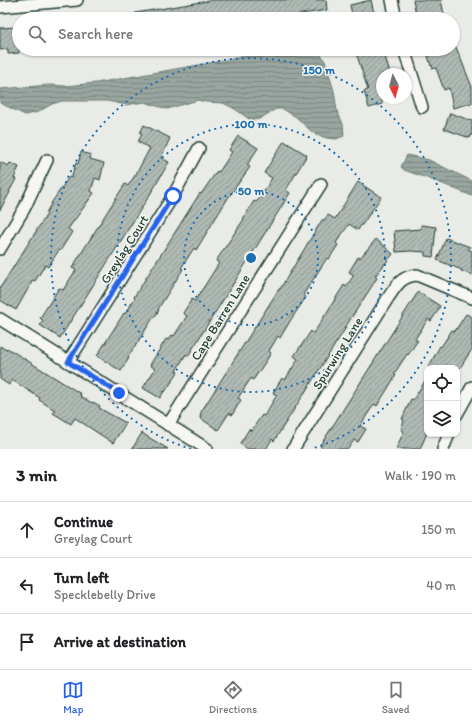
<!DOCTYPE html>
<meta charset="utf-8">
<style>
body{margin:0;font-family:Itim,sans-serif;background:#f6f6f6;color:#202124}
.controls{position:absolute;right:12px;bottom:12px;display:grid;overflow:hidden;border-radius:8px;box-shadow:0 1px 3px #0004}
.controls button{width:36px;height:36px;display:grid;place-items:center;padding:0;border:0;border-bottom:1px solid #e0e0e0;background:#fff;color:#202124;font:20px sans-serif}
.compass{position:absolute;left:376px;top:68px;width:36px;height:36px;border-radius:50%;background:#fff;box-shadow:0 1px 3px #0004;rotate:174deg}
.stop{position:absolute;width:12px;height:12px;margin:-9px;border:3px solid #2563eb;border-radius:50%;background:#fff}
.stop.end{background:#2563eb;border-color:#fff;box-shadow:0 1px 4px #0008}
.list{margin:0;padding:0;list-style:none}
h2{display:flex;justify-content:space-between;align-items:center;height:52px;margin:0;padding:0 16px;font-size:17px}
h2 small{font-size:13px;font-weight:400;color:#757577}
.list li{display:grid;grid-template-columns:26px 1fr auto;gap:12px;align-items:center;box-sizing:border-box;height:56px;padding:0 16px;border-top:1px solid #e0e0e0}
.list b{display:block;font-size:15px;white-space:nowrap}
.list p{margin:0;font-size:13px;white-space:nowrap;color:#757577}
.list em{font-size:13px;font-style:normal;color:#757577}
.icon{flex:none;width:22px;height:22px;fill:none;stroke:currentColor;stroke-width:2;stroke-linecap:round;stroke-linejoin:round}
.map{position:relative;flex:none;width:472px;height:449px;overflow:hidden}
.search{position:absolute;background:#fff;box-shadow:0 1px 3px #0004;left:12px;right:12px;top:12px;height:44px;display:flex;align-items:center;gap:10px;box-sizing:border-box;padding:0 14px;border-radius:22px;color:#757577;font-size:15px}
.sheet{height:220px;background:#fff}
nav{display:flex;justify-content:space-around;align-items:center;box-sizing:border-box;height:56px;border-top:1px solid #e0e0e0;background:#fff;font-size:11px;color:#757577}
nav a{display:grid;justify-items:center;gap:2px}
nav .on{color:#2563eb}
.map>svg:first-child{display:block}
</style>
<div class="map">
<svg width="472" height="449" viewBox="0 0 472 449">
<defs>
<pattern id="water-rules" width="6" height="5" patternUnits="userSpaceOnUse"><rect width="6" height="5" fill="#99a6a0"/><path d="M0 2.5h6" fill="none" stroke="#7c8883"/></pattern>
<pattern id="building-hatch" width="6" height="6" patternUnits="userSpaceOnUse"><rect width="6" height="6" fill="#b0bab5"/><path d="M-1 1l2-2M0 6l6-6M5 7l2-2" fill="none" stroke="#8f9894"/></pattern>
</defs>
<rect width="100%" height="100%" fill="#e9ebe7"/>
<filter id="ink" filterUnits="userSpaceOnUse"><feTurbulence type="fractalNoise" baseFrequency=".025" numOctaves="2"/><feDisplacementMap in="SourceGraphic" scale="8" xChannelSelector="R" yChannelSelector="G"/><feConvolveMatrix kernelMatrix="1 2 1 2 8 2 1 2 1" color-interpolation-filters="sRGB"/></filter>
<g filter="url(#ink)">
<!-- water -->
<path fill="url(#water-rules)" stroke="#687c75" d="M312,49L319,52L325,61L334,91L337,111L343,124L344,136L336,139L327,138L320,136L312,132L296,117L283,109H276L259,119L253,120L249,119L235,109L223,103L206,102L198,100L167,109L144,102L126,105L107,101H62L52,104L38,112L25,115L0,103V89L50,85L65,86L96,83L238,58L243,56Z
M407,155L429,160L472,181V196L438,182L404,170L401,167Z"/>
<!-- building -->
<path fill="url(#building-hatch)" stroke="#1f3d34" d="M214,0H326L327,10L271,19H136L135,13Z
M371,0L375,17L367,19H353L350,5Z
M413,0H441L445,19H417Z
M17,27V28H19V53L8,54V49L0,50V28Z
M456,47L472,87V103L453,108L449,88L444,90L436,68L433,69L432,65L431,66L426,49H453V48Z
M355,49H383L390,74H382V104L369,108L364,91L368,90Z
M450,113L472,121V133L470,138L444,129Z
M144,125L170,138L161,158L169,162L154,188L60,338L40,325L43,320L40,318L59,288L63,290L76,270L72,268L109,209L125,184L128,186L136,174L150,148L138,142L142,134L140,133Z
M238,136L258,148L247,165L250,167L228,198L196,250L194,248L181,268L183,269L158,309L159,310L154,318H153L128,357L129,358L121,371L97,356L124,313L125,314L135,298L134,297L200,193L201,194L217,171L219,172L232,152L229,150Z
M284,141L307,155L286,190L290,193L188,356L186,354L176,371L178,372L165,392L164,391L160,398L143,388L155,369L150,365L166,339L168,340L172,335L174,336L187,316L183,313L192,299L195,301L219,263L216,261L244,219H243L254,201L256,202L260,198L272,178L264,173Z
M81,152L91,155L90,159L104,163L100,180L95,178L91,191L94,193L68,229L72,232L60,251L59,250L48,267L45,265L35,281L33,280L16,310L0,300V288L47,214L46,213L52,202L69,177L71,178L76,163L78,164Z
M0,162L8,166L10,163L19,167L14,178L16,179L9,192H10L0,210Z
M358,182L381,197L362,225H361L358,230L349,224L336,243L338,245L336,248L329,259L327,258L303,295L306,297L290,321L280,338L278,336L269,351L271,353L258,373L253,380L251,378L238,398L241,400L232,415L229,413L218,430L200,418L201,412L279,289H280L322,220H324L328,215L335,219Z
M421,225L436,227L433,257L425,256V252L411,251L396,252L394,231L421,229Z
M446,238L470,247L468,249L472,251V275L461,271L462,270L437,260Z
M376,239L393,254L375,276L377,278L370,289L344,329H345L274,441L272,439L266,449H248L240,444L249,429L251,431L262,415L264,416L277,395L273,393L282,378L285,380L298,359L294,356L303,343L311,331L313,333L317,328L344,285L346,287L354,275L349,272L358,257L360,258Z
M418,292L440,306L437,312L431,321L428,319L415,339L418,341L416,343L408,355L407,354L394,374L396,375L385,393L377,406L374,404L360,426L366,429L358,442L354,440L348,449H324L320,446Z
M466,314L472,317V349L460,368H428L440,346L441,347L452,330L455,331Z
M0,346L6,350L7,348L81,394L80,396L92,403L93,402L100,406L99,408L126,423L113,443L75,418L71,424L53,413L55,410L39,400L40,398L12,380L9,385L0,379Z
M427,378V433L420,449H396L404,431L401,430L404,420L402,419L411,399L413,400Z
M142,433L148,437L168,449H132Z"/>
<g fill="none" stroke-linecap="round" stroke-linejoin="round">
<defs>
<path id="minor" d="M392,0L396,19
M0,7L77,0
M404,49L422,107
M0,249L24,209L47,160
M0,319L207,449
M68,362L173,196L199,148
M457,414L472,387
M168,425L321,184
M293,449L386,301C395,288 400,276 417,275L472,298
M443,449L449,434"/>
</defs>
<!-- minor casing -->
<use href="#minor" stroke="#1f3d34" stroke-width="14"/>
<!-- minor -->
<use href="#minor" stroke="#f6f6f2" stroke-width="11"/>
</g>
</g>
<g fill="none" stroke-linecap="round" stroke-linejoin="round" filter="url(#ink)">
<!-- route -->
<path stroke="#2563eb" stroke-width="5" d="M119,393L68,362L173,196"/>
</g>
<!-- distance rings -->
<g fill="none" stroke="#1f6fb2" stroke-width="2" stroke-dasharray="2 4">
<circle cx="251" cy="258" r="67"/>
<circle cx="251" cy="258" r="134"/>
<path d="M191 449A200 200 0 1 1 311 449"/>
</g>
<g text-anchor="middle" stroke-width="3" stroke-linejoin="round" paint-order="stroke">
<!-- street labels -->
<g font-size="13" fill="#1f3d34" stroke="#f6f6f2">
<text transform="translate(124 249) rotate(-58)" y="5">Greylag Court</text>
<text transform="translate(220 317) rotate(-58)" y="5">Cape Barren Lane</text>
<text transform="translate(337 353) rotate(-58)" y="5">Spurwing Lane</text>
</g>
</g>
<circle cx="251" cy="258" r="6" fill="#1f6fb2" stroke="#f6f6f2" stroke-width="2"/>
<g font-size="12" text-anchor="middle" font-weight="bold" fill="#1f6fb2" stroke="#f6f6f2" stroke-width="3" stroke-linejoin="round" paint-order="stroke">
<text x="319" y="74">150 m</text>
<text x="251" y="128">100 m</text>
<text x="251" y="195">50 m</text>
</g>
</svg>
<div class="controls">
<button><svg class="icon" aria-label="locate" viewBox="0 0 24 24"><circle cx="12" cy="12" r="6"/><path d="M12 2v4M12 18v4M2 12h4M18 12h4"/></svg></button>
<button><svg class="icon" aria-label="layers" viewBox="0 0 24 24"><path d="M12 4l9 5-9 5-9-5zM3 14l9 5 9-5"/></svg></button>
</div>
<svg class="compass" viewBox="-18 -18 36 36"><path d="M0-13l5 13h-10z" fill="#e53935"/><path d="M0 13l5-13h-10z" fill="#757577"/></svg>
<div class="stop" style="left:173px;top:196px"></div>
<div class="stop end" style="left:119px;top:393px"></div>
<div class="search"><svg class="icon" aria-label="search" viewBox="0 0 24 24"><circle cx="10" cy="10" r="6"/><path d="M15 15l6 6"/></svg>Search here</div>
</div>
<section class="sheet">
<h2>3 min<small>Walk · 190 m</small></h2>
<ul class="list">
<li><svg class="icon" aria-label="ahead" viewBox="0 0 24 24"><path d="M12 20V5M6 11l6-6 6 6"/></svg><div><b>Continue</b><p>Greylag Court</p></div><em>150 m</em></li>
<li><svg class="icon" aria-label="left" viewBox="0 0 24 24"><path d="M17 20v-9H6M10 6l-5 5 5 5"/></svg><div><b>Turn left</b><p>Specklebelly Drive</p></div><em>40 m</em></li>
<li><svg class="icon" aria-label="arrive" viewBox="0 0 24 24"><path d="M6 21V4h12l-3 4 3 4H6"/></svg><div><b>Arrive at destination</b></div></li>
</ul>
</section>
<nav>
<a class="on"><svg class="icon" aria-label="map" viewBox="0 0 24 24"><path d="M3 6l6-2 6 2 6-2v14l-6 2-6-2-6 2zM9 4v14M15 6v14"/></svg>Map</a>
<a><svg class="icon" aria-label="directions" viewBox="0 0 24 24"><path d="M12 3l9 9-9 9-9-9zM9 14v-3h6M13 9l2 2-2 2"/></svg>Directions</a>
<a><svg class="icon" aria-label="saved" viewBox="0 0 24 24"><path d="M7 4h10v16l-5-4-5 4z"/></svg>Saved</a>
</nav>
